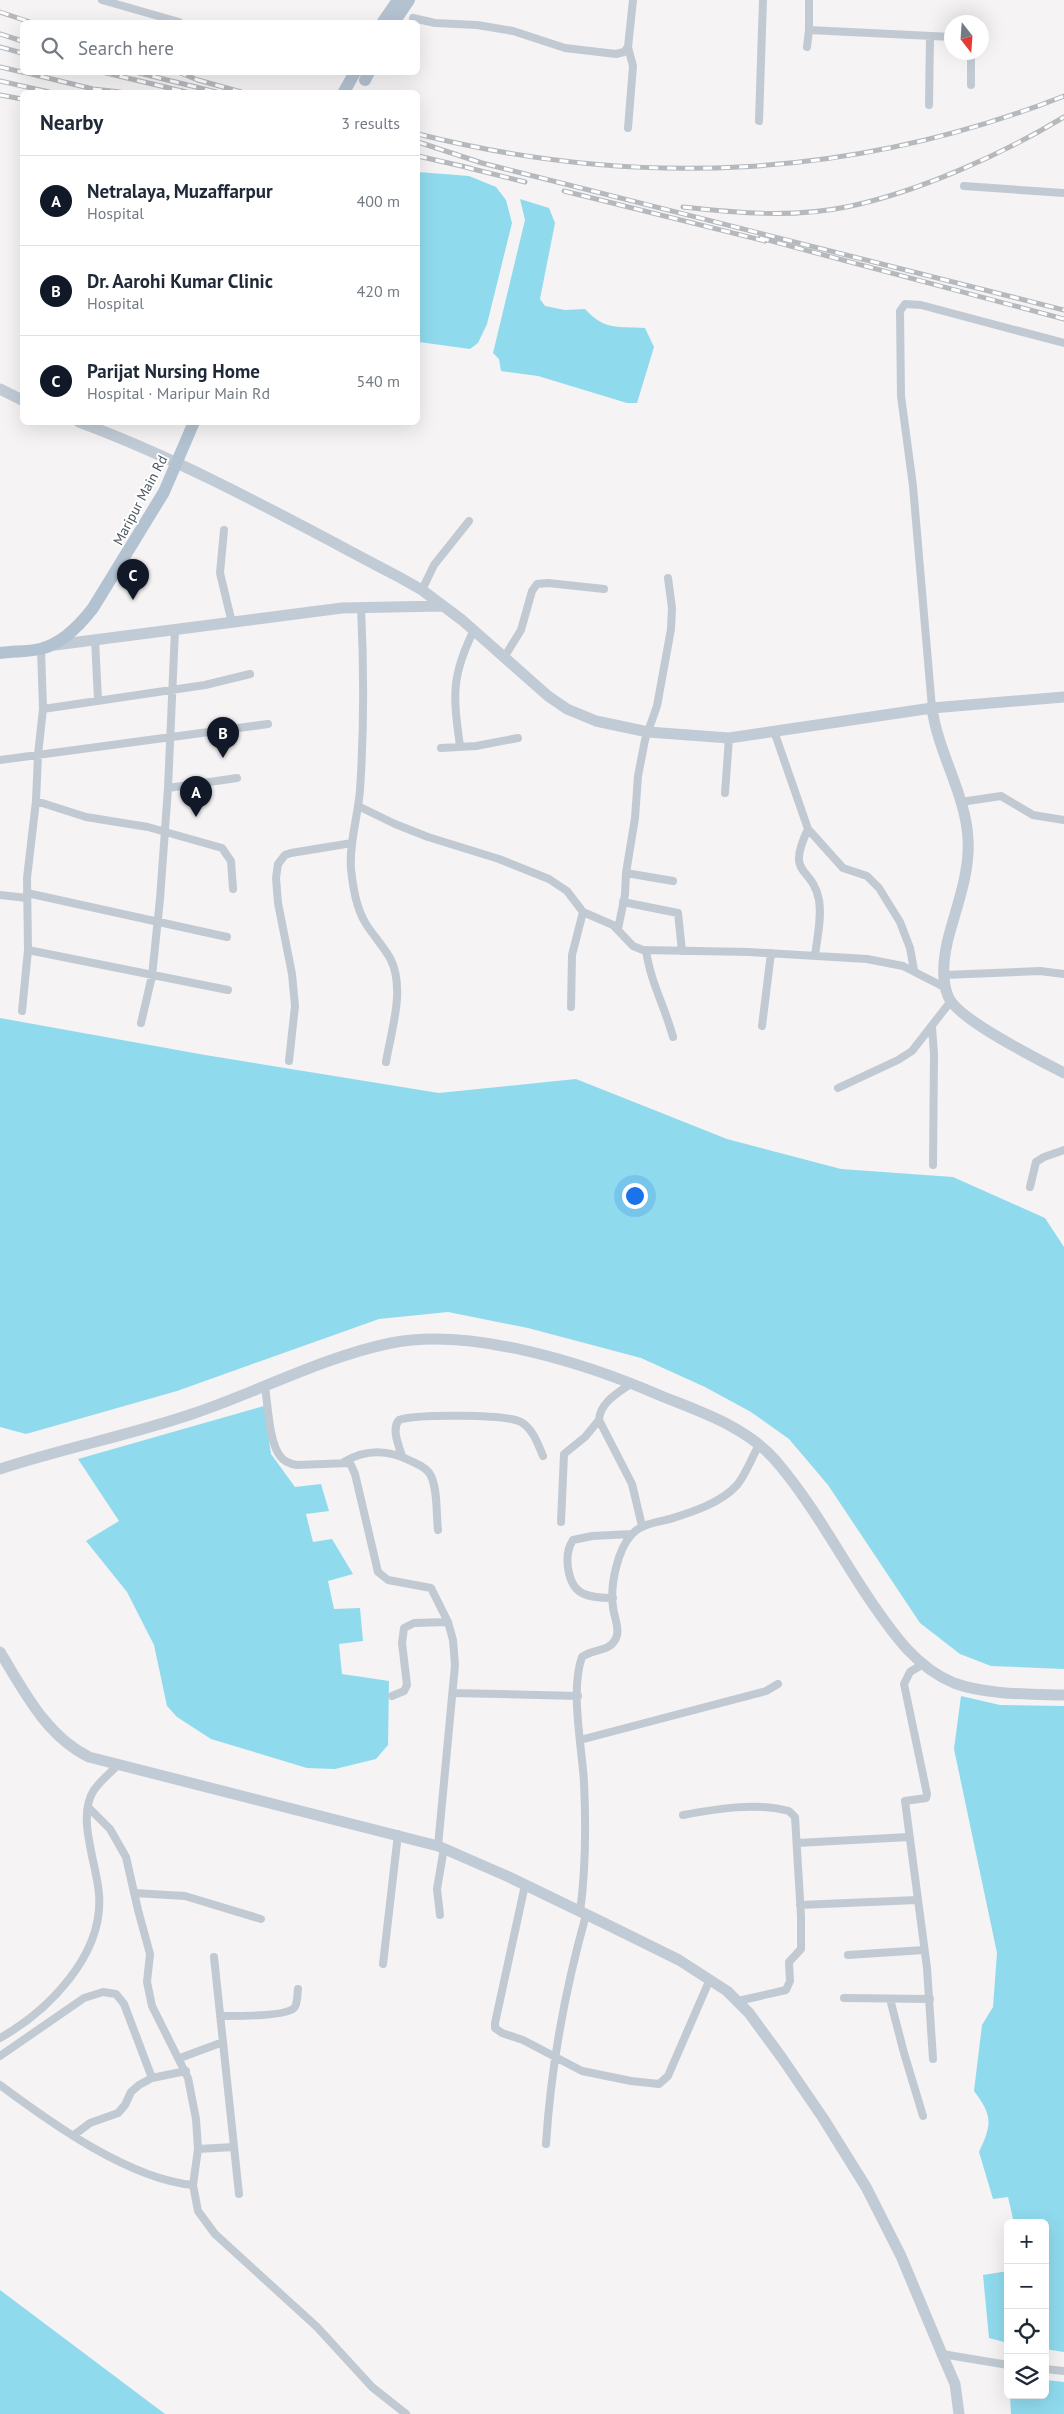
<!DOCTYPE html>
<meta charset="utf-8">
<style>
body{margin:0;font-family:"PT Sans",sans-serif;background:#f6f6f7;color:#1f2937}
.controls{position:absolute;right:15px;bottom:15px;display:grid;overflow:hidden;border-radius:8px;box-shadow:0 5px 20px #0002}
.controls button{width:45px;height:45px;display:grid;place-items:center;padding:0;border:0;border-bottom:1px solid #e0e1e3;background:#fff;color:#1f2937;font:25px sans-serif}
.compass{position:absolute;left:944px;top:15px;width:45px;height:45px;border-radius:50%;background:#fff;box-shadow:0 5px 20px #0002;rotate:163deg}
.you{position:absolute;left:634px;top:1195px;width:18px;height:18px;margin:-12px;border:4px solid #fff;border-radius:50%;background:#1a73e8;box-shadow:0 0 0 8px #1a73e833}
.badge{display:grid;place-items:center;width:32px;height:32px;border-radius:50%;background:#111827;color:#fff;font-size:16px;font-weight:700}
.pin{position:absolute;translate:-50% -41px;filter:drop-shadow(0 1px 2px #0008)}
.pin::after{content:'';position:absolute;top:26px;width:18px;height:15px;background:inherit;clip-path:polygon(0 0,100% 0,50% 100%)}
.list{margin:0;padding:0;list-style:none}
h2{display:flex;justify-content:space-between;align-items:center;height:65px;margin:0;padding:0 20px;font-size:21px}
h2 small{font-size:16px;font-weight:400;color:#747a83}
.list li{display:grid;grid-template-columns:32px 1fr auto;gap:15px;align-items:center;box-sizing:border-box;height:90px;padding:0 20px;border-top:1px solid #e0e1e3}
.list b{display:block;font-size:19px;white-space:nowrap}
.list p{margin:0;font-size:16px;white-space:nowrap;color:#747a83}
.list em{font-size:16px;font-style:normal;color:#747a83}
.icon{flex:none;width:28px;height:28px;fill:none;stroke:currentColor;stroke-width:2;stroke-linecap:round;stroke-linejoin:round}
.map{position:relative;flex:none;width:1064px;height:2414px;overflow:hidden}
.search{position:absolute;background:#fff;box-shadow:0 5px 20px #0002;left:20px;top:20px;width:400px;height:55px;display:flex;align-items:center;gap:12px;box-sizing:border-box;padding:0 18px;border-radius:8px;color:#747a83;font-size:19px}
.panel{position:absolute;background:#fff;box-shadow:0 5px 20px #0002;left:20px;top:90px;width:400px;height:335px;border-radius:8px}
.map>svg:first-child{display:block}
</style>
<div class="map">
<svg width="1064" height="2414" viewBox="0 0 1064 2414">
<rect width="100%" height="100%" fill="#f5f3f3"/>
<!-- water -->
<path fill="#90daee" d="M418,172L469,176L496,187L506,200L512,223L487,324L478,343L470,349L419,342L418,340Z
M520,199L549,208L555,223L540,299L545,306L565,310L585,309C605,331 618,326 645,328L654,347L637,403H627L538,376L501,371L499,359L493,353L525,220Z
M0,1018L205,1055L439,1093L576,1079L727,1139L841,1169L953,1177L1045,1218L1064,1247V1669L991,1666L960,1654L920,1623L828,1485L789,1439L751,1412L705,1387L641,1358L528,1328L448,1312L379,1319L177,1391L26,1434L0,1427Z
M264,1406L271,1454L295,1487L321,1484L329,1511L306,1514L313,1542L332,1539L353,1574L328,1581L334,1609L360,1608L363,1641L339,1644L342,1674L389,1681L388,1745L376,1759L335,1769L307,1768L211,1739L177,1717L167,1706L154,1645L127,1592L86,1541L119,1521L78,1459Z
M961,1696L1000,1705L1064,1706V2352L1045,2349V2223H1014L1008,2197L993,2199L979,2152C992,2124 993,2116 974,2091L982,2025L993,2007L997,1953L954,1749Z
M1008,2271V2343L989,2338L983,2275Z
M0,2290L165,2414H0Z
M1045,2380L1064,2382V2414H1011L1010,2395H1045Z"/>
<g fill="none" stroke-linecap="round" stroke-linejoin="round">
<!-- street -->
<path stroke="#c1cad2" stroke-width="8" d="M102,0L179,22
M413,18L435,23L477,25L513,31L565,48L616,54L624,52L628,47L633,0
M809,30L952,37
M807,47L809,30V0
M971,85V52
M929,105L930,36
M759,121L763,0
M628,128L633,66L628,47
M964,186L1064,193
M224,530L220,573L232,623
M422,590L434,565L469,521
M361,608C364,668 364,730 360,790C358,817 349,842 351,869C353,887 356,908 366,924C373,935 383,946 390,958C406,988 391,1031 386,1062
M95,639L98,700
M505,656L521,630L532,591L537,584L548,583L604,589
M932,708L913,486L901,396L900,311L905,304L921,305L1064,343
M43,709L205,685L250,674
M774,731L808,829L843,868L867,876L879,888L900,922L910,948L914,970
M460,746C453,696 451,676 474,630
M441,748L476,746L518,738
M0,760L268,724
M168,788L237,778
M725,793L729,738
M36,801L86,817L148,827L222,848L231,861L233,889
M961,802L1001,796L1033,815L1064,820
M358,806L395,824L428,837L499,859L549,879L567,891L583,912L613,925L633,946L643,950L749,952L867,959L903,966L946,988
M808,829C785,878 812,864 819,900C822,918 817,938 815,956
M626,873L673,881
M27,893L227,937
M0,895L27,898
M623,902L678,913L682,951
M618,929L625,895L626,873L635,818L638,776L645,740L657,706L671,629L672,608L668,578
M28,950L228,990
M646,950C650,981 665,1007 673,1037
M944,975L1040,971L1064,974
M571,1007L572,955L583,912
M22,1011L28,950L27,878L36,801L38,755L43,709L41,649
M141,1023L152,976L160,899L168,788L175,630
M762,1026L771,953
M932,1027L934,1054L933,1165
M289,1061L295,1006L292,974L278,903L276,878L278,864L285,855L291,853L352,843
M838,1088L898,1060L912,1051L951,1001
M1030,1187L1036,1162L1044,1157L1064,1150
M632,1383C619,1392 600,1402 599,1420L632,1484L642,1526
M265,1387C268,1405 269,1442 280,1456C284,1462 290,1464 297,1465L350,1463L355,1474L378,1572L388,1580L431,1588L448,1622L453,1640L455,1665L438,1846
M402,1456C399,1446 391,1429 399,1420C415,1414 507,1414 521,1422C533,1429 538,1444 543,1456
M344,1462C367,1448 390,1450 413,1462C420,1465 428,1469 431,1476C438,1491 436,1514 438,1530
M561,1522L564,1454L585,1437L599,1420
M613,1598C604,1598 593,1598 584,1594C567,1587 563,1555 573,1540L592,1536L632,1534
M923,1664L910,1672L904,1684L927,1794L926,1798L905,1801L927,1968L933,2059
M453,1693L578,1696
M392,1696L404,1691L407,1685L402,1643L404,1628L414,1623L448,1622
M580,1740L766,1691L778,1684
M88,1807L110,1829L126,1857L138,1910L150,1954L147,1982L152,2006L188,2078L196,2119L198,2149L193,2185L198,2211L215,2234L317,2327L372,2387L406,2414
M683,1815C716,1809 756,1802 789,1811L795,1817L801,1916V1949L789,1962L790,1981L786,1990L738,2001
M797,1843L909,1837
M525,1885L495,2023V2028L502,2033L523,2040L582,2071L631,2081L659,2084L668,2076L710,1979
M134,1893L185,1896L261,1919
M800,1905L917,1900
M580,1912C586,1869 586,1825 584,1782C582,1747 570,1690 582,1657C591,1649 609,1652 615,1640C621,1631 614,1617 613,1607C610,1586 617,1550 632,1534C641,1524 657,1522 670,1519C692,1512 721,1503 737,1485C746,1474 752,1457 759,1445
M440,1915L437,1889L444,1848
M848,1955L924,1950
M214,1957L239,2194
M383,1964L398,1834
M844,1998L930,1999
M890,1999L904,2053L923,2116
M220,2016C233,2016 285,2017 294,2008C298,2004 297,1995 298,1989
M0,2038C48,2011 104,1955 99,1894C97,1864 76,1817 94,1790C100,1781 110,1773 118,1765
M0,2056L84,1998L103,1992L116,1994L124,2004L152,2078
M180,2058L223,2042
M0,2085C51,2123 129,2179 193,2185
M74,2135L90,2123L118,2113L125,2105L131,2092L139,2085L152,2078L186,2071
M546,2144C551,2065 565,1990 586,1915
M198,2149L234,2147
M942,2354L1008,2365
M1045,2369L1064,2371"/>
<!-- secondary -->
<path stroke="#c1cbd6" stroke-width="11" d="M0,389L22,400
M79,422C190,463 294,522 399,577L422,590L462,620L548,696L567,709L596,721L648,732L729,738L932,708L1064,697
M55,645L342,608L442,606
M932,708C938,753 966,795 968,839C970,869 959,900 951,928C945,948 940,976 948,996C956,1019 1040,1060 1064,1073
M0,1469C64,1448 131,1435 195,1413C260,1391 323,1357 391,1343C471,1327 585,1363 659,1395C700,1412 746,1426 776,1461C813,1504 840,1556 872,1603C894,1635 917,1668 954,1683C986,1695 1031,1694 1064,1695
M0,1652C24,1691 46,1736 89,1757L438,1846L509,1877L604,1923L679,1960L727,1991L749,2013L782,2058L823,2118L866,2187L901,2256L942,2354L955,2384L959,2414"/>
<!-- primary -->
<path stroke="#b3c2d1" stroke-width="12" d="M383,22L398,0
M394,22L409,0
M365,80L369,72
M344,92L355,72
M0,653C13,651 27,652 40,649C62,644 80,625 93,608L164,492L194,422"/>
<defs>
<path id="rail" d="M0,12L30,22
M0,34L22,41
M0,47L22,53
M0,67L22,72
M23,72L93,89L120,92
M102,72L186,92
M135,72L216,92
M178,72L198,80
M198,80L241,92
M0,81L49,92
M0,95L22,99
M418,134C636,189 854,179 1064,96
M418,142L482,163L1064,310
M418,156L470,168
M465,167L525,182
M564,191L765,241
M683,207C737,213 793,218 846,207C916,193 1003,154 1064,117
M760,238L1064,319"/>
</defs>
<!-- rail casing -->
<use href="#rail" stroke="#b5b8bd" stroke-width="5"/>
<!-- rail -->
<use href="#rail" stroke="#fff" stroke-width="3" stroke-dasharray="9" stroke-linecap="butt"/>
</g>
<g text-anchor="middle" stroke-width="4" stroke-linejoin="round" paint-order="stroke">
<!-- street labels -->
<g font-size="14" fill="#4a5661" stroke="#fff">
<text transform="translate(140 500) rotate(-62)" y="5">Maripur Main Rd</text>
</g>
</g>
</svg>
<div class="controls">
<button>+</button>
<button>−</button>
<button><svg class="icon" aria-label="locate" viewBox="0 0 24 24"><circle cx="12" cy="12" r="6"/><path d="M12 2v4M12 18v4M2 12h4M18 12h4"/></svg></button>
<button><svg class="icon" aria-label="layers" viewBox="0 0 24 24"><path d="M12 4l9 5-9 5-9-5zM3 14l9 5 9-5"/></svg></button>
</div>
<svg class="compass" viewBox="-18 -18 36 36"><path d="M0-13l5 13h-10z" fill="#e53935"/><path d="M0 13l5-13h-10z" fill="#747a83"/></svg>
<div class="you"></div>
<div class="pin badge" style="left:196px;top:817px">A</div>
<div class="pin badge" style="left:223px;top:758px">B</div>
<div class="pin badge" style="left:133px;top:600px">C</div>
<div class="search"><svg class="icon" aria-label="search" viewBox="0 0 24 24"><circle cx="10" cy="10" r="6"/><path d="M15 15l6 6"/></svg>Search here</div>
<section class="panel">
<h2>Nearby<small>3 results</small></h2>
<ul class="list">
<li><span class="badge">A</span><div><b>Netralaya, Muzaffarpur</b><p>Hospital</p></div><em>400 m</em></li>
<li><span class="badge">B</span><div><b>Dr. Aarohi Kumar Clinic</b><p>Hospital</p></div><em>420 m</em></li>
<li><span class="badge">C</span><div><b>Parijat Nursing Home</b><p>Hospital · Maripur Main Rd</p></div><em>540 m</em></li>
</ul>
</section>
</div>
